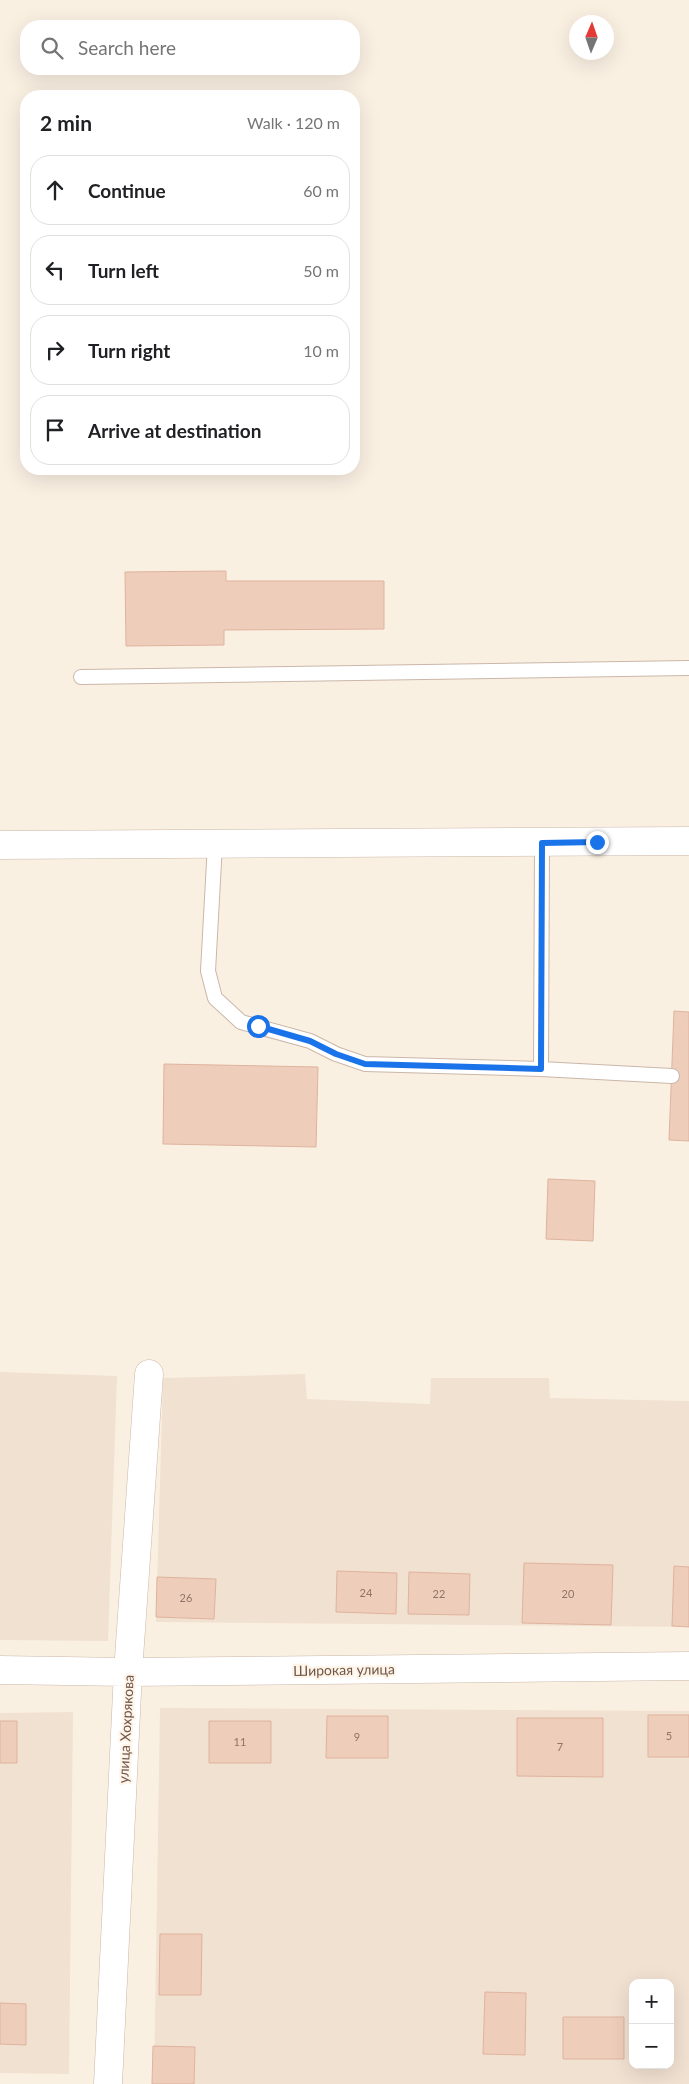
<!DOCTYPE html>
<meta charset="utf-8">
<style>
body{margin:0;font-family:Lato,sans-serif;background:#f2f2f2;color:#202124}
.controls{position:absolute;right:15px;bottom:15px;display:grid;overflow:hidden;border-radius:10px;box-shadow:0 5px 20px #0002}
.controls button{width:45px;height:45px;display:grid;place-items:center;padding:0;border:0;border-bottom:1px solid #e0e0e0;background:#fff;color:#202124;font:25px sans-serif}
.compass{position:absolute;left:569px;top:15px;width:45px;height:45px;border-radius:50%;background:#fff;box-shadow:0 5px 20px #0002;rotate:2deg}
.stop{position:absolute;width:15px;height:15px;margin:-11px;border:4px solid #1a73e8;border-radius:50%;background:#fff}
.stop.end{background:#1a73e8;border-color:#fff;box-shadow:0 1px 5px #0008}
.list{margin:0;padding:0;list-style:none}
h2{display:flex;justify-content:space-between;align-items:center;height:65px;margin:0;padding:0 20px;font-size:21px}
h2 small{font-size:16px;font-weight:400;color:#757577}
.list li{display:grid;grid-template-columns:32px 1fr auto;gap:15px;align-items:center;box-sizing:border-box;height:70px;margin:0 10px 10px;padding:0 10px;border:1px solid #e0e0e0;border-radius:20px}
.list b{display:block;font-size:19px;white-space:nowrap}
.list em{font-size:16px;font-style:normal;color:#757577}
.icon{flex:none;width:28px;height:28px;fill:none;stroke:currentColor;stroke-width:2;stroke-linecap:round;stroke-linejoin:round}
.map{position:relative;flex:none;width:689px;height:2084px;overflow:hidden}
.search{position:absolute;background:#fff;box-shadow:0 5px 20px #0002;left:20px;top:20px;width:340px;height:55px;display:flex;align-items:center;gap:12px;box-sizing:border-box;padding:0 18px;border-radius:20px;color:#757577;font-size:19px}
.panel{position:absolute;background:#fff;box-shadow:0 5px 20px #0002;left:20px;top:90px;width:340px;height:385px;border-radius:20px}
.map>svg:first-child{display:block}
</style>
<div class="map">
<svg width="689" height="2084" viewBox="0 0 689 2084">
<rect width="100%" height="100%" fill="#faf0e2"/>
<!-- residential -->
<path fill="#f1e1d1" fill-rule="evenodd" d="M0,1372L117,1376L108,1641L0,1640Z
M305,1374L307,1399L430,1404L431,1378H549L550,1398L689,1401V1627L156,1622L163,1378Z
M160,1708L689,1711V2084H154ZM633,1983H670V2065H633Z
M73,1712L69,2074L0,2073V1713Z"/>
<!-- building -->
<path fill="#eecdbb" stroke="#dfb39d" d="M226,571V581H384V629L224,630V645L126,646L125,572Z
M674,1011L689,1012V1141L669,1140Z
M164,1064L318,1067L316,1147L163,1144Z
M548,1179L595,1181L593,1241L546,1239Z
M524,1563L613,1565L611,1625L522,1623Z
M674,1566L689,1567V1627L672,1626Z
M337,1571L397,1573L396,1614L336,1612Z
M409,1572L470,1574L469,1615L408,1614Z
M157,1577L216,1579L214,1619L156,1617Z
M648,1715H689V1757H648Z
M327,1716H388V1758H326Z
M517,1718H603V1777L517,1776Z
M0,1721H17V1763H0Z
M209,1721H271V1763H209Z
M160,1934H202L201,1995H159Z
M485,1992L526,1993L525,2055L483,2054Z
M0,2003L26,2004V2045L0,2044Z
M563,2017H624V2059H563Z
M153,2046L195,2047L194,2084H152Z"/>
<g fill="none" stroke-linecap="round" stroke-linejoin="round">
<defs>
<path id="lane" d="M81,677L689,668
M542,843L541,1069L672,1076
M215,844L208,971L215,998L241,1022L310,1041L336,1054L365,1064L541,1069"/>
<path id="street" d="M0,845L689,841
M0,1670L128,1672L689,1666
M108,2084L128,1672L149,1374"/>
</defs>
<!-- lane casing -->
<use href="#lane" stroke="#cab7a9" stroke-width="16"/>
<!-- street casing -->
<use href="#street" stroke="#cab7a9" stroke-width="29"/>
<!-- lane -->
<use href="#lane" stroke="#fff" stroke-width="14"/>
<!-- street -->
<use href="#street" stroke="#fff" stroke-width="28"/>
</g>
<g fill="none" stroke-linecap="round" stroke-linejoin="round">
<!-- route -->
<path stroke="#1a73e8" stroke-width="6" d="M258,1026L310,1041L336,1054L365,1064L541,1069L542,843L597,842"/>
</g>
<g text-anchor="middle" stroke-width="4.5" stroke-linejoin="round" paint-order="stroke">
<!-- number labels -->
<g font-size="11" fill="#907466">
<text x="366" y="1597">24</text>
<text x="439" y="1598">22</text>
<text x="568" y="1598">20</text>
<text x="186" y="1602">26</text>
<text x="669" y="1740">5</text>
<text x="357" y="1741">9</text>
<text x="240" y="1746">11</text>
<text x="560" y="1751">7</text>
</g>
<!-- street labels -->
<g font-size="14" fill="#70564a" stroke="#fef4e8">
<text transform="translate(344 1670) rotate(-1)" y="5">Широкая улица</text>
<text transform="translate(126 1729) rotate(-87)" y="5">улица Хохрякова</text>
</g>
</g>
</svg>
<div class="controls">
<button>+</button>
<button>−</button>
</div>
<svg class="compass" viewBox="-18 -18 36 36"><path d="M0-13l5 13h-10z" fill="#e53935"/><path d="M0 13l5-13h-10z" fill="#757577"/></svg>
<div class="stop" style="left:258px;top:1026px"></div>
<div class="stop end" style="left:597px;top:842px"></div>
<div class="search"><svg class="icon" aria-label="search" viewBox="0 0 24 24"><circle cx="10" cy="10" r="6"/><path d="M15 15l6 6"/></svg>Search here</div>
<section class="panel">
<h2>2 min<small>Walk · 120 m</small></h2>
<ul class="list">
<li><svg class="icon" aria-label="ahead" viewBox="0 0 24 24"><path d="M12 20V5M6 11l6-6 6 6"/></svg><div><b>Continue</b></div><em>60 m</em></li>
<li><svg class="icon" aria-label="left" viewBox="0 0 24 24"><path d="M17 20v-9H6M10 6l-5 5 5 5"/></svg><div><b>Turn left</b></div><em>50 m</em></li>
<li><svg class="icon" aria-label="right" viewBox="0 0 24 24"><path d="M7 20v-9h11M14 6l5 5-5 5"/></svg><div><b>Turn right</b></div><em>10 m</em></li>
<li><svg class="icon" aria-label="arrive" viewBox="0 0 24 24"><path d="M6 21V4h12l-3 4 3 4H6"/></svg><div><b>Arrive at destination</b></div></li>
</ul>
</section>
</div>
